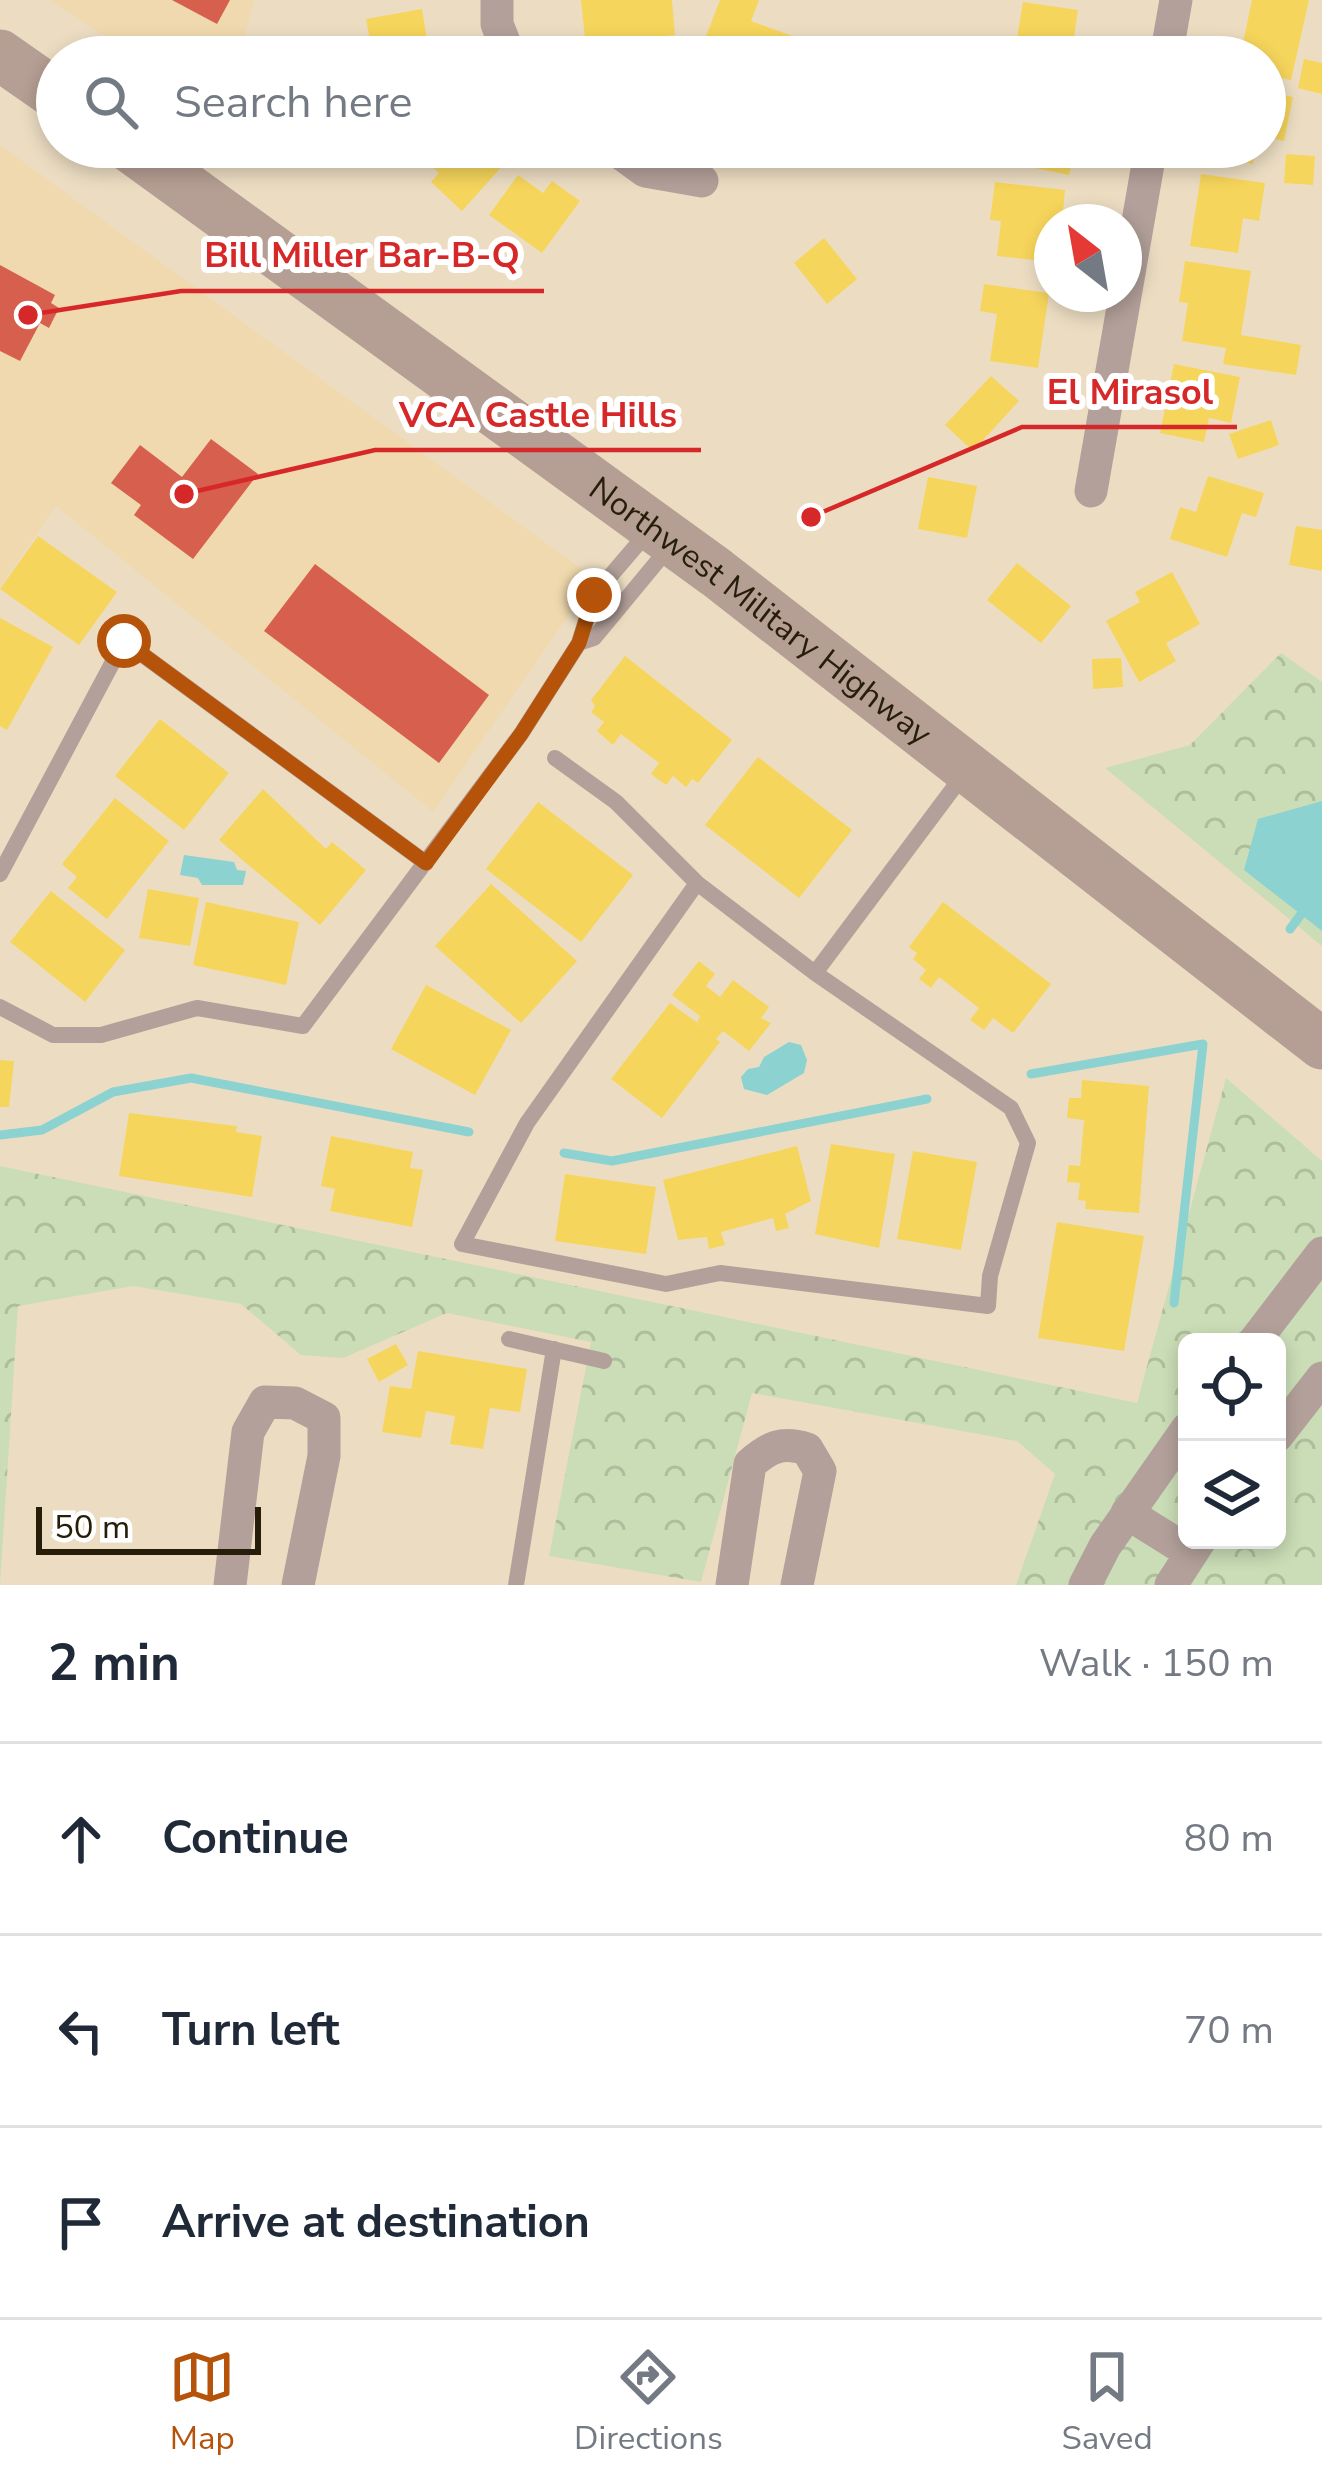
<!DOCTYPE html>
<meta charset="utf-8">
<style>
body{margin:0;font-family:"Nunito Sans",sans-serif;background:#f6f6f7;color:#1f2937}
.controls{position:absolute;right:36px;bottom:36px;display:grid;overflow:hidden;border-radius:18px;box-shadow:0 6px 18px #0003}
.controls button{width:108px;height:108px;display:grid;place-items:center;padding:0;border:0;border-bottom:3px solid #e0e1e3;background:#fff;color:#1f2937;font:60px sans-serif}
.compass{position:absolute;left:1034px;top:204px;width:108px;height:108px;border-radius:50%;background:#fff;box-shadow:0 6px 18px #0003;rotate:329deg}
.scale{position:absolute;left:36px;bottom:30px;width:225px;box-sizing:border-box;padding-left:12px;border:6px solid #271e0a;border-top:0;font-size:33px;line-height:42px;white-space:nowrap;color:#271e0a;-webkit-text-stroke:9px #fff;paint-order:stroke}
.stop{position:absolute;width:36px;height:36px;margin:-27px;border:9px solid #b45309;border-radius:50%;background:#fff}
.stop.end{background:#b45309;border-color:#fff;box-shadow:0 3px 12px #0008}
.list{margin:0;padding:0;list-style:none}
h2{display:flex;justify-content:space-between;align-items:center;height:156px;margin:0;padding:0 48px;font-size:51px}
h2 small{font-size:39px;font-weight:400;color:#747a83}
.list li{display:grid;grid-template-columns:78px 1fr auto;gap:36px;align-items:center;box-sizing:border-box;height:192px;padding:0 48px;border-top:3px solid #e0e1e3}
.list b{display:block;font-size:45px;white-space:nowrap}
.list em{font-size:39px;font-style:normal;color:#747a83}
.icon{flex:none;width:66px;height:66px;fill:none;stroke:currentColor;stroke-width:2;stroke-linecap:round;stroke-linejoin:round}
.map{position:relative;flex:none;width:1322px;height:1585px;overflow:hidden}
.search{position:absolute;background:#fff;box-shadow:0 6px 18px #0003;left:36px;right:36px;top:36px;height:132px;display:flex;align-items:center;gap:30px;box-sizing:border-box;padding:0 42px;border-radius:66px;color:#747a83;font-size:45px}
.sheet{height:732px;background:#fff}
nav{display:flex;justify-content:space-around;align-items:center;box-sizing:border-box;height:168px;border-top:3px solid #e0e1e3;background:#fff;font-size:33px;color:#747a83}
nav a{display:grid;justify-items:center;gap:6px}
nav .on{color:#b45309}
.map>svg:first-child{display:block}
</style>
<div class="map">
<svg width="1322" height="1585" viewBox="0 0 1322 1585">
<defs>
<pattern id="forest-crowns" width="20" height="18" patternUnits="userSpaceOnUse" patternTransform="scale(3)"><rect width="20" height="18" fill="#caddb6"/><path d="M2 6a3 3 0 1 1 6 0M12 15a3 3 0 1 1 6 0" fill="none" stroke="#aebd9b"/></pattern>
</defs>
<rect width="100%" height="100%" fill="#ecddc2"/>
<!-- built -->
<path fill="#f0d9ae" d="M49,0H254L240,57H137Z
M0,145L594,578L433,812L56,506L0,587Z"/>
<!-- forest -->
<path fill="url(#forest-crowns)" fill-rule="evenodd" d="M1281,653L1322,682V946L1105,768L1190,745Z
M1226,1078L1322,1161V1585H1016L1055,1474L1017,1441L752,1393L701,1582L549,1556L591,1342L447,1313L343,1358L301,1355L241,1304L133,1286L18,1306L0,1585V1166L1137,1403ZM1187,1342H1277V1540H1187Z"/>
<!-- water -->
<path fill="#8cd2d1" d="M1322,801V931L1244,870L1258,819Z
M184,855L234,862L237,870L246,871L243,885H202L198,878L180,875Z
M789,1042L801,1045L807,1060L804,1073L767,1095L744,1089L741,1077L748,1069L759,1067L764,1057Z"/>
<!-- homes -->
<path fill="#f6d55c" d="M581,0H672L675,35L632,40L633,54L587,57Z
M720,0H759L751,21L806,41L800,57H722L701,49Z
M1252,0H1309L1291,80L1265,75V57H1240Z
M1023,2L1078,10L1071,57H1014Z
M422,9L430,57H373L366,19Z
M1304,59L1322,63V94L1298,88Z
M1265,91L1293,97L1284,141L1265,137Z
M417,147H486L505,163L462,211L431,182L439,173L414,151Z
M1028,147H1075L1069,175L1025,166Z
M1212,147H1256L1253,164L1210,155Z
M1286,154L1315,156L1313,185L1284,183Z
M1201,174L1265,183L1259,221L1243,218L1238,253L1190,246Z
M518,175L543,193L552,181L580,201L542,253L489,215Z
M995,182L1065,190L1062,222H1052V262L997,256L1001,221L990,220Z
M824,238L857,279L827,304L794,263Z
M1185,261L1251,271L1241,335L1301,345L1296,375L1223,364L1226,348L1182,341L1188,303L1179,302Z
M984,284L1049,293L1038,368L990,361L997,314L980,311Z
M1174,364L1240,377L1231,423L1209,418L1204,442L1160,433Z
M991,376L1019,401L973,451L945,425Z
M1271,420L1279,445L1238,459L1229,434Z
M1208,476L1264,493L1256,517L1242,513L1227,557L1170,539L1180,507L1196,512Z
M928,477L977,486L967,538L918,529Z
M1296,526L1322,530V571L1289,565Z
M38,536L117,592L79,645L0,589Z
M1017,563L1071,606L1041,643L987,600Z
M1172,572L1200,624L1166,643L1176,661L1139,682L1106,621L1140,602L1135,592Z
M0,618L53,647L7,730L0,726Z
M625,656L732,740L698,783L692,779L686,787L673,776L666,785L651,774L659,763L621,734L613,745L597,731L604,722L591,712L595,706L591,700Z
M1121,658L1123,687L1093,689L1092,659Z
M160,719L229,773L184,830L115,776Z
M758,757L852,830L799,898L705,825Z
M263,789L326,849L332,842L366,870L320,925L219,840Z
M115,798L169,841L107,919L68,888L77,877L62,864Z
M538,802L633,875L581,942L486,869Z
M491,884L577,961L521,1023L435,946Z
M148,889L199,898L190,946L139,938Z
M51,891L125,950L85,1002L10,942Z
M206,902L299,922L286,985L193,965Z
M943,902L1051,984L1013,1033L993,1018L984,1030L970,1020L979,1008L939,977L931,988L919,979L926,970L913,959L917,953L909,947Z
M699,961L715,974L706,986L720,997L733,980L769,1007L761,1018L771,1023L749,1051L723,1031L716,1039L720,1042L662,1118L611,1079L670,1003L710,1032L697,1022L700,1016L672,995Z
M426,985L511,1030L475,1095L391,1049Z
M0,1060L14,1061L9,1107H0Z
M1082,1080L1149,1086L1139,1213L1085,1209L1086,1201L1078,1200L1080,1183L1067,1182L1069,1165L1080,1166L1084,1120L1067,1118L1069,1098H1081Z
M129,1113L237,1126L236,1132L262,1136L252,1197L119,1176Z
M331,1136L413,1152L410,1168L423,1170L412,1227L330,1211L335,1189L321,1186Z
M831,1144L895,1154L879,1248L815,1234Z
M797,1146L811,1201L785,1214L789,1228L776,1231L773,1218L721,1232L725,1245L709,1249L707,1237L678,1240L663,1180Z
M913,1151L977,1162L961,1250L897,1239Z
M565,1174L656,1187L646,1254L555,1241Z
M1057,1222L1144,1236L1124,1351L1038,1338Z
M396,1344L408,1365L379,1382L367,1359Z
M418,1351L527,1369L520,1412L490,1408L483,1449L450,1444L455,1416L426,1411L421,1438L382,1432L390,1386L411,1389Z"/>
<!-- shops -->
<path fill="#d6604d" d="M172,0H230L217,24Z
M0,265L55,295L51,303L59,308L49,328L40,323L20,361L0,351Z
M211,439L258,474L193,559L134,515L141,505L111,483L140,445L182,477Z
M315,564L489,695L439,763L264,631Z"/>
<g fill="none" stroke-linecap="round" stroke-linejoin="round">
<!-- stream -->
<path stroke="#8cd2d1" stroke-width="9" d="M1290,929L1305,909
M1031,1074L1203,1044L1174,1303
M0,1135L42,1130L113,1092L191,1078L469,1132
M564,1153L612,1161L927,1099"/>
<!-- lane -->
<path stroke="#b3a09a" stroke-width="16" d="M579,643L594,638L671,545
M555,758L616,802L697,883L527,1123L462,1244L666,1284L720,1273L988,1306L990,1276L1028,1143L1011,1108L815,973L964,774
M0,874L124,641L426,863
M697,883L815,973
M0,1007L53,1035H101L197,1008L303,1026L521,734L579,643L594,595L648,532
M509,1339L604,1361
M516,1585L554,1349"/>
<!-- street -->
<path stroke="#b3a09a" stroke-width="33" d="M497,0V24L510,57
M1166,57L1176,0
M612,147L645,171L702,181
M1091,491L1151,147
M1254,1342L1322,1253
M1277,1436L1322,1378
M1127,1513L1191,1553
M230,1585L248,1432L265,1402L295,1403L324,1418V1456L298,1585
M732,1585L750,1464C769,1447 782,1441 807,1449L820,1471L797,1585
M1085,1585L1105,1546L1187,1429
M1171,1585L1200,1540"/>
<!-- primary -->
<g stroke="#b59e93" stroke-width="51">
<path d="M0,55L57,95"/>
<path id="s1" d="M130,147L717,573L1322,1044"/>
</g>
</g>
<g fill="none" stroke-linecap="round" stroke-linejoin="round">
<!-- route -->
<path stroke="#b45309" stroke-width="15" d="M124,641L426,863L521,734L579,643L594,595"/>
</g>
<g text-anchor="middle" stroke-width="12" stroke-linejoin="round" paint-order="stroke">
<!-- street labels -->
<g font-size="33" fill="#271e0a" stroke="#fff">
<text dy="12" stroke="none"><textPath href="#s1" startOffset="783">Northwest Military Highway</textPath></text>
</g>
</g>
<!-- callouts -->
<path fill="none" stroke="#d62828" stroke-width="4.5" d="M28 315L181 291H544M811 517L1022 427H1237M184 494L375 450H701"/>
<g fill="#d62828" stroke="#fff" stroke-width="4.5">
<circle cx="28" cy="315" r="12"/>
<circle cx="811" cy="517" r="12"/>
<circle cx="184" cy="494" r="12"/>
</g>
<g font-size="36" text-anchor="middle" font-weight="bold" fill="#d62828" stroke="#fff" stroke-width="12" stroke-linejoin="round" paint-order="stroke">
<text x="362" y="267">Bill Miller Bar-B-Q</text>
<text x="1130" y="404">El Mirasol</text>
<text x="538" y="427">VCA Castle Hills</text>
</g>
</svg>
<div class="controls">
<button><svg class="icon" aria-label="locate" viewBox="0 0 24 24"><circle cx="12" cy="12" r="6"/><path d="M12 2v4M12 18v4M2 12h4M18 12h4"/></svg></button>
<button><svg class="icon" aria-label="layers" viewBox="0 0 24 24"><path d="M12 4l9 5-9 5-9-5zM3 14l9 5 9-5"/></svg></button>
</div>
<svg class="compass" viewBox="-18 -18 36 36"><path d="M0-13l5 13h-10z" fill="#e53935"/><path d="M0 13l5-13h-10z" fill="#747a83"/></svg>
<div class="scale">50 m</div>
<div class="stop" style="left:124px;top:641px"></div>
<div class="stop end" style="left:594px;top:595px"></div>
<div class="search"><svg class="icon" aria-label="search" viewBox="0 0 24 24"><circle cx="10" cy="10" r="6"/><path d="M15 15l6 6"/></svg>Search here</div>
</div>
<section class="sheet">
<h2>2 min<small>Walk · 150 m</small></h2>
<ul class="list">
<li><svg class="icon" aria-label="ahead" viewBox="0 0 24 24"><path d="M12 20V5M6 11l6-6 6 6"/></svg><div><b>Continue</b></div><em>80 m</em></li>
<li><svg class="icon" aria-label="left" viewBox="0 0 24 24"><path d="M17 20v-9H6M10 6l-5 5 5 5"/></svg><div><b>Turn left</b></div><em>70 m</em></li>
<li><svg class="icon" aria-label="arrive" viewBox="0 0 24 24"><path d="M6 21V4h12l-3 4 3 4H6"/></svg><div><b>Arrive at destination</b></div></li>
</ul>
</section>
<nav>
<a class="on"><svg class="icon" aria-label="map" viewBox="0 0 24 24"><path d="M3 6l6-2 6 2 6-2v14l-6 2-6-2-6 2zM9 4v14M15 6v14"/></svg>Map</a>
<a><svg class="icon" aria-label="directions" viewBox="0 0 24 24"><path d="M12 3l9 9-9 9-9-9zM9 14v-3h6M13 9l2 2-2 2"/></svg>Directions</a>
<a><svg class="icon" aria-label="saved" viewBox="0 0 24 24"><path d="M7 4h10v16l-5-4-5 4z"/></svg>Saved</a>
</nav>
